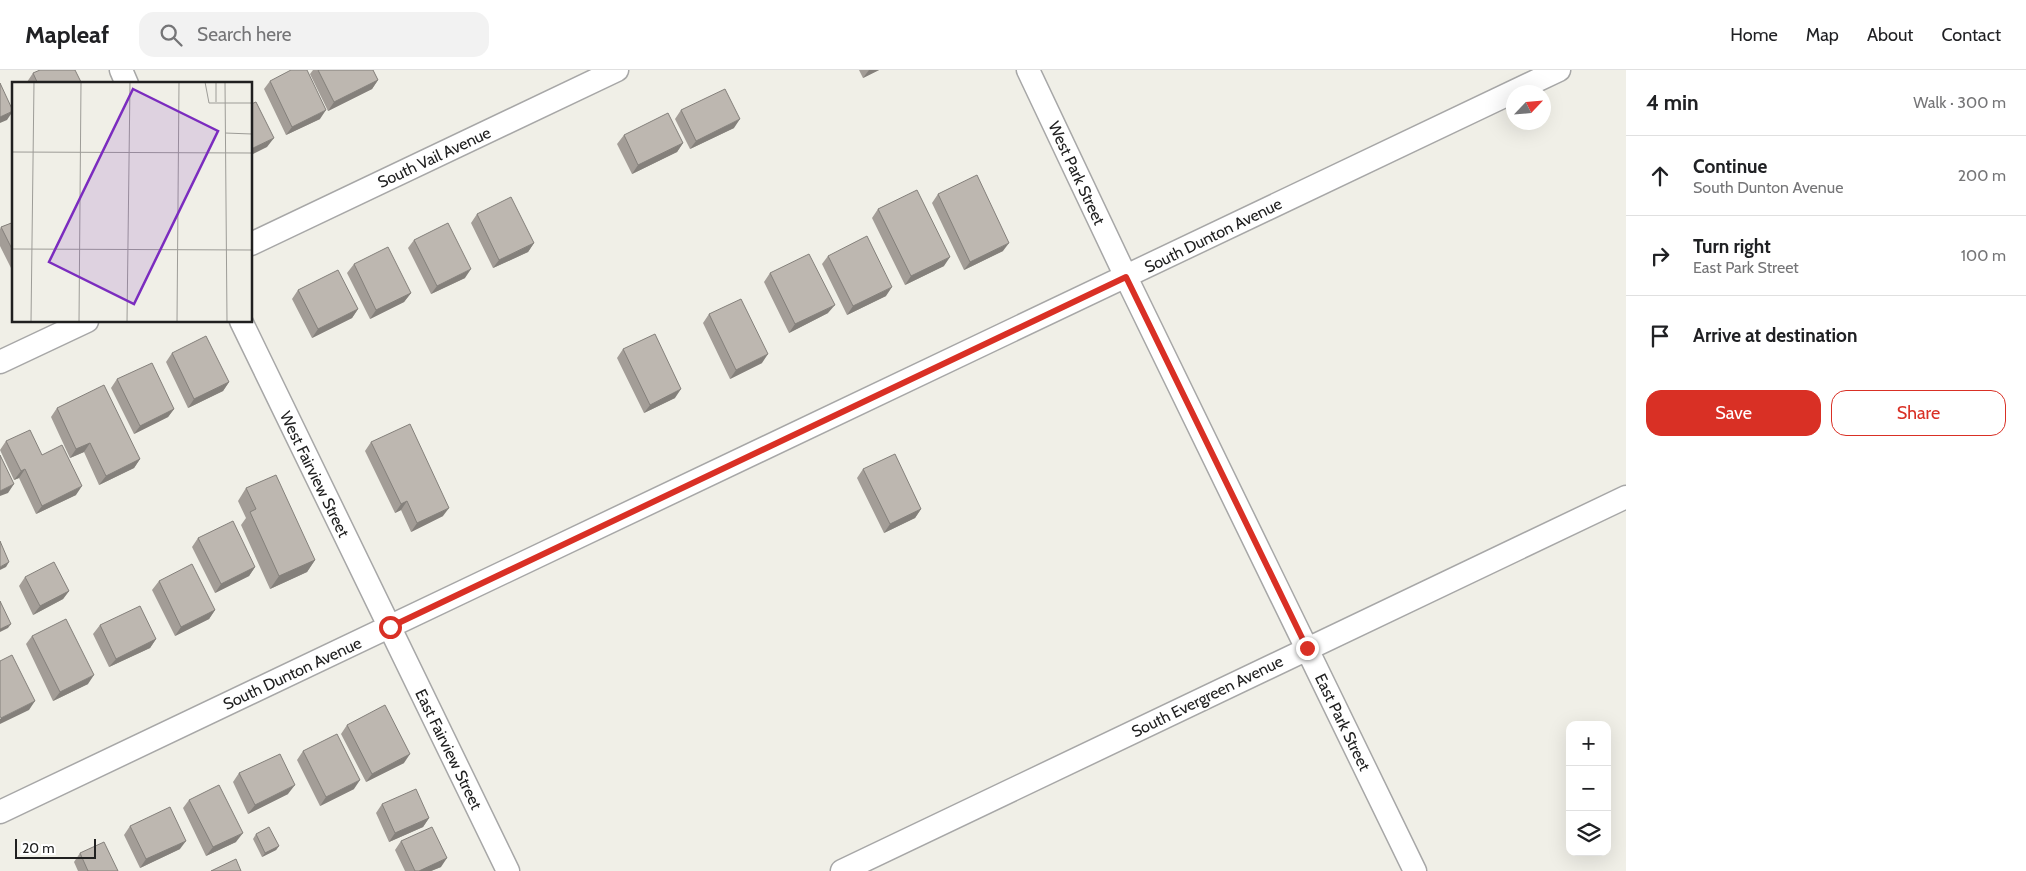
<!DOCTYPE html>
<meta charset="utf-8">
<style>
body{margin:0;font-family:Cabin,sans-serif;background:#f2f2f2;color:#202124}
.controls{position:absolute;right:15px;bottom:15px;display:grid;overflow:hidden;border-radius:10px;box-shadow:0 5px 20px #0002}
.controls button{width:45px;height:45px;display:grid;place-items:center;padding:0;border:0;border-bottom:1px solid #e0e0e0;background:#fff;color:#202124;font:25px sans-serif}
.compass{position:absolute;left:1506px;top:15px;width:45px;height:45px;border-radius:50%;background:#fff;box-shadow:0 5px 20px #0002;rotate:64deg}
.scale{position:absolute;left:15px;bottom:12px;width:81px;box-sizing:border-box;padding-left:5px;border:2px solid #202020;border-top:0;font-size:14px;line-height:18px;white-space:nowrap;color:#202020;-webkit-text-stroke:4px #fff;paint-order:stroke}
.stop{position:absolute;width:15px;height:15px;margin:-11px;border:4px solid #d93025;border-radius:50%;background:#fff}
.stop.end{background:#d93025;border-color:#fff;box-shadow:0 1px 5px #0008}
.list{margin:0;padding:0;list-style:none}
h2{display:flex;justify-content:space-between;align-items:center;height:65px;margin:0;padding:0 20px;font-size:21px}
h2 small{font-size:16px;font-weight:400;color:#757577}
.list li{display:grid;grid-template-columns:32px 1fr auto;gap:15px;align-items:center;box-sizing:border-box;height:80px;padding:0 20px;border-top:1px solid #e0e0e0}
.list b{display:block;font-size:19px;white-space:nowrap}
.list p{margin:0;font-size:16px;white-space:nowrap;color:#757577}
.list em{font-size:16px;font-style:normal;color:#757577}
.actions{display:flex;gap:10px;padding:15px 20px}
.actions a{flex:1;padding:11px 0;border:1px solid #d93025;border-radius:15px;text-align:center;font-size:18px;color:#d93025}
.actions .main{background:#d93025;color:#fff}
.icon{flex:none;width:28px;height:28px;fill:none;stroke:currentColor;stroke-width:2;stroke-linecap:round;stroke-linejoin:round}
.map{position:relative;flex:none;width:1626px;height:801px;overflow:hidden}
header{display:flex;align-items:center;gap:30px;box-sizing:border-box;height:70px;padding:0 25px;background:#fff;border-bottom:1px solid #e0e0e0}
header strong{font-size:24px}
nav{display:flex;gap:28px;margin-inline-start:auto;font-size:18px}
.search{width:350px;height:45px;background:#f2f2f2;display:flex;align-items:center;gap:12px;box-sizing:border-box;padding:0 18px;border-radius:15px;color:#757577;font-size:19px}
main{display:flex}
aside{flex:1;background:#fff}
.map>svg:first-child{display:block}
</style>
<header>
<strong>Mapleaf</strong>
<div class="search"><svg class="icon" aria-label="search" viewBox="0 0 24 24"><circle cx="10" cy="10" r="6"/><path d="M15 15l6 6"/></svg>Search here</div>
<nav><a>Home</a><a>Map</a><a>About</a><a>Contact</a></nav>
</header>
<main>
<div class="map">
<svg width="1626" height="801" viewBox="0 0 1626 801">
<rect width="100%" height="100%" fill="#f0efe7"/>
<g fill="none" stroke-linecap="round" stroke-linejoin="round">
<defs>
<path id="minor" d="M121,0L127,14
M1028,0L1126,207L1415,801
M251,174L617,0
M241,251L508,801
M0,292L87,251
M0,742L1559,0
M842,801L1626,427"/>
</defs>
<!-- minor casing -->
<use href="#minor" stroke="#a7a7a7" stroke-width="25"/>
<!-- minor -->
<use href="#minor" stroke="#fff" stroke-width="22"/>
</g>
<!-- wall -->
<path fill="#a39d97" d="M313,0H373L378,10L372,19L328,41L310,4Z
M859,0H879L863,8Z
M33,3L81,12L79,14H28L27,12Z
M270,11L320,49L286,65L264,19Z
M681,40L734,58L690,79L675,49Z
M624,65L683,73L677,82L632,104L617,74Z
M938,124L1003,181L964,200L932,133Z
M878,139L944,196L905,215L872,148Z
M477,144L534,173L528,182L493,198L471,153Z
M14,152V199L12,200L0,176V159L1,157Z
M414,170L465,208L431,224L408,178Z
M828,186L886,226L847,245L822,194Z
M354,194L411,223L404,232L370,249L347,203Z
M770,203L828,243L789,263L764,212Z
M298,220L358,239L352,248L312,268L292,229Z
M709,244L762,293L730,309L703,253Z
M623,279L675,328L644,343L617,288Z
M172,283L229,312L223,321L188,338L166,292Z
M117,309L174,339L168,347L134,364L111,318Z
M57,338L140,389L134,398L99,415L84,382L70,388L51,347Z
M6,371L42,385L76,425L36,444L19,408L14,410L0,380Z
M371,372L443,446L411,462L401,440L395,443L365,381Z
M863,399L921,439L915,448L884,463L857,408Z
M246,418L315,490L307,502L270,519L241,455L246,448L238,431Z
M198,468L255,497L249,506L215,523L192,477Z
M25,507L69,521L63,529L33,545L19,516Z
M159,511L215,540L209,549L175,566L152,520Z
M100,555L156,569L150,578L109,597L93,564Z
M32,566L88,614L53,631L26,574Z
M347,655L404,693L366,712L341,664Z
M303,681L354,719L320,736L297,690Z
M239,703L288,724L248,744L233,712Z
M189,730L236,772L206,786L183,738Z
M382,734L429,748L423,757L389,772L376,743Z
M130,756L180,779L140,798L124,765Z
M256,764L279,776L276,780L262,787L253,769Z
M401,771L441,797L431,801H405L395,780Z
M80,783L118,801H78L74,792Z"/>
<!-- shaded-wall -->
<path fill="#84807b" d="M869,0H879L863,8Z
M378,10L372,19L328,41L334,32Z
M326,40L320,49L286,65L292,57Z
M13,41L7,50L0,53V47Z
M740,49L734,58L690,79L696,71Z
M274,68L267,77L251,85V79Z
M683,73L677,82L632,104L638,95Z
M534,173L528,182L493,198L499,190Z
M1009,173L1003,181L964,200L970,192Z
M950,187L944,196L905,215L911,206Z
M471,199L465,208L431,224L437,216Z
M892,217L886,226L847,245L853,236Z
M411,223L404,232L370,249L376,240Z
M835,235L828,243L789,263L795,254Z
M358,239L352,248L312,268L318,259Z
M768,284L762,293L730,309L736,300Z
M229,312L223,321L188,338L194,329Z
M681,319L675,328L644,343L650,335Z
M174,339L168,347L134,364L140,356Z
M90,373L84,382L70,388L76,379Z
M140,389L134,398L99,415L106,406Z
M25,399L19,408L14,410L21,401Z
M14,414L8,423L0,426V421Z
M82,416L76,425L36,444L42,436Z
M407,431L401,440L395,443L401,434Z
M449,438L443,446L411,462L417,453Z
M921,439L915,448L884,463L890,454Z
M315,490L307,502L270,519L279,506Z
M9,492L6,497L0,500V497Z
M255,497L249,506L215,523L221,514Z
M69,521L63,529L33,545L40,536Z
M215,540L209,549L175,566L181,557Z
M11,554L8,558L0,562V559Z
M156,569L150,578L109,597L116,589Z
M94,605L88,614L53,631L60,622Z
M35,631L29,640L0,654V649L1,648Z
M410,684L404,693L366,712L372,704Z
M360,710L354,719L320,736L326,727Z
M295,715L288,724L248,744L255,735Z
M429,748L423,757L389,772L395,763Z
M243,763L236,772L206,786L213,777Z
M186,771L180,779L140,798L146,789Z
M279,776L276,780L262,787L265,783Z
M447,788L441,797L431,801H419Z"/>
<!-- building -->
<path fill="#bdb7b0" stroke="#84807b" d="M40,0H75L81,12L76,14H38L33,3Z
M291,0H307L326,40L292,57L270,11Z
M318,0H373L378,10L334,32Z
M0,13L13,41L0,47Z
M725,19L740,49L696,71L681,40Z
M256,32L274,68L251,79V34Z
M668,43L683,73L638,95L624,65Z
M977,105L1009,173L970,192L938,124Z
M917,120L950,187L911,206L878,139Z
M511,127L534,173L499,190L477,144Z
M14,152V183L1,157Z
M448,153L471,199L437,216L414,170Z
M867,166L892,217L853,236L828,186Z
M388,177L411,223L376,240L354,194Z
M809,184L835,235L795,254L770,203Z
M338,200L358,239L318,259L298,220Z
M741,229L768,284L736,300L709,244Z
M655,264L681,319L650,335L623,279Z
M206,266L229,312L194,329L172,283Z
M152,293L174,339L140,356L117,309Z
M104,315L140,389L106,406L90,373L76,379L57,338Z
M410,354L449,438L417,453L407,431L401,434L371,372Z
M30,360L42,385L62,375L82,416L42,436L25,399L21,401L6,371Z
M895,384L921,439L890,454L863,399Z
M0,385L14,414L0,421Z
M276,405L315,490L279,506L250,442L256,439L246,418Z
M233,451L255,497L221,514L198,468Z
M0,471L9,492L0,497Z
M54,492L69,521L40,536L25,507Z
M192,494L215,540L181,557L159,511Z
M0,531L11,554L0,559Z
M140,536L156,569L116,589L100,555Z
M66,549L94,605L60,622L32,566Z
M12,585L35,631L1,648L0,646V591Z
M385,635L410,684L372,704L347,655Z
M337,664L360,710L326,727L303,681Z
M280,684L295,715L255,735L239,703Z
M219,715L243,763L213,777L189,730Z
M416,719L429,748L395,763L382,734Z
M170,737L186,771L146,789L130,756Z
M269,757L279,776L265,783L256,764Z
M432,757L447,788L419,801H415L401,771Z
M104,772L118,801H88L80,783Z
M236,789L241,801H211Z"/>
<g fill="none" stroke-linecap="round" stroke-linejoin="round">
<!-- route -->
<path stroke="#d93025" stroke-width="6" d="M390,557L1126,207L1307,578"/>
</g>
<g text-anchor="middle" stroke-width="4" stroke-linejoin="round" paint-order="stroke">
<!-- street labels -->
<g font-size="16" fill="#202020" stroke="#fff">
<text transform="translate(434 87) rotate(-25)" y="6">South Vail Avenue</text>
<text transform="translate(1077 103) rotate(65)" y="6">West Park Street</text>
<text transform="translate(1213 165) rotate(-26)" y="6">South Dunton Avenue</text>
<text transform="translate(315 404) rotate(64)" y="6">West Fairview Street</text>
<text transform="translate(292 603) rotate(-25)" y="6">South Dunton Avenue</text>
<text transform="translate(1207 626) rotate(-26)" y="6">South Evergreen Avenue</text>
<text transform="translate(1343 652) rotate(64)" y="6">East Park Street</text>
<text transform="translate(449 679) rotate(64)" y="6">East Fairview Street</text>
</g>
</g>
<!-- overview -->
<g transform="translate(12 12)">
<rect width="240" height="240" fill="#f0efe7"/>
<path fill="none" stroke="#9d9c97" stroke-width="1" d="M193,0L197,21H240M213,0L215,240M204,20V0M213,51L240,52M0,70L240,71M0,167L240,168M19,240L22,0M67,240L69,0M115,240L118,0M165,240L167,0"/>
<path fill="#7b2cbf" fill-opacity="0.15" stroke="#7b2cbf" stroke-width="2.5" d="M121,7L206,49L122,222L37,180Z"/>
<rect width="240" height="240" fill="none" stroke="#202020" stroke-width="2.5"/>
</g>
</svg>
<div class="controls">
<button>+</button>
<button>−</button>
<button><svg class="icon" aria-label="layers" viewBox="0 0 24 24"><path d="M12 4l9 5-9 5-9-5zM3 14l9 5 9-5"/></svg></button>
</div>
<svg class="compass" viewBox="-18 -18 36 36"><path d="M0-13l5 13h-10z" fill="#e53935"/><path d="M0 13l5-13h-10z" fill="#757577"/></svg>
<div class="scale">20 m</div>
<div class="stop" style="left:390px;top:557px"></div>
<div class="stop end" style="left:1307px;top:578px"></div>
</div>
<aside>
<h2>4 min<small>Walk · 300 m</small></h2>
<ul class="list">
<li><svg class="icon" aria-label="ahead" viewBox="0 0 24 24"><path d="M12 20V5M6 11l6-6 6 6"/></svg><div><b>Continue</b><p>South Dunton Avenue</p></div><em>200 m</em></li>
<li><svg class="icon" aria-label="right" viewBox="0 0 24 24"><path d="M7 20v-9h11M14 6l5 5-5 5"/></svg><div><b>Turn right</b><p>East Park Street</p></div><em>100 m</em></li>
<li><svg class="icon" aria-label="arrive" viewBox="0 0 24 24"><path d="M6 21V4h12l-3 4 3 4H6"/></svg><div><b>Arrive at destination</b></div></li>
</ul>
<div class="actions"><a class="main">Save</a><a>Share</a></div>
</aside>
</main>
